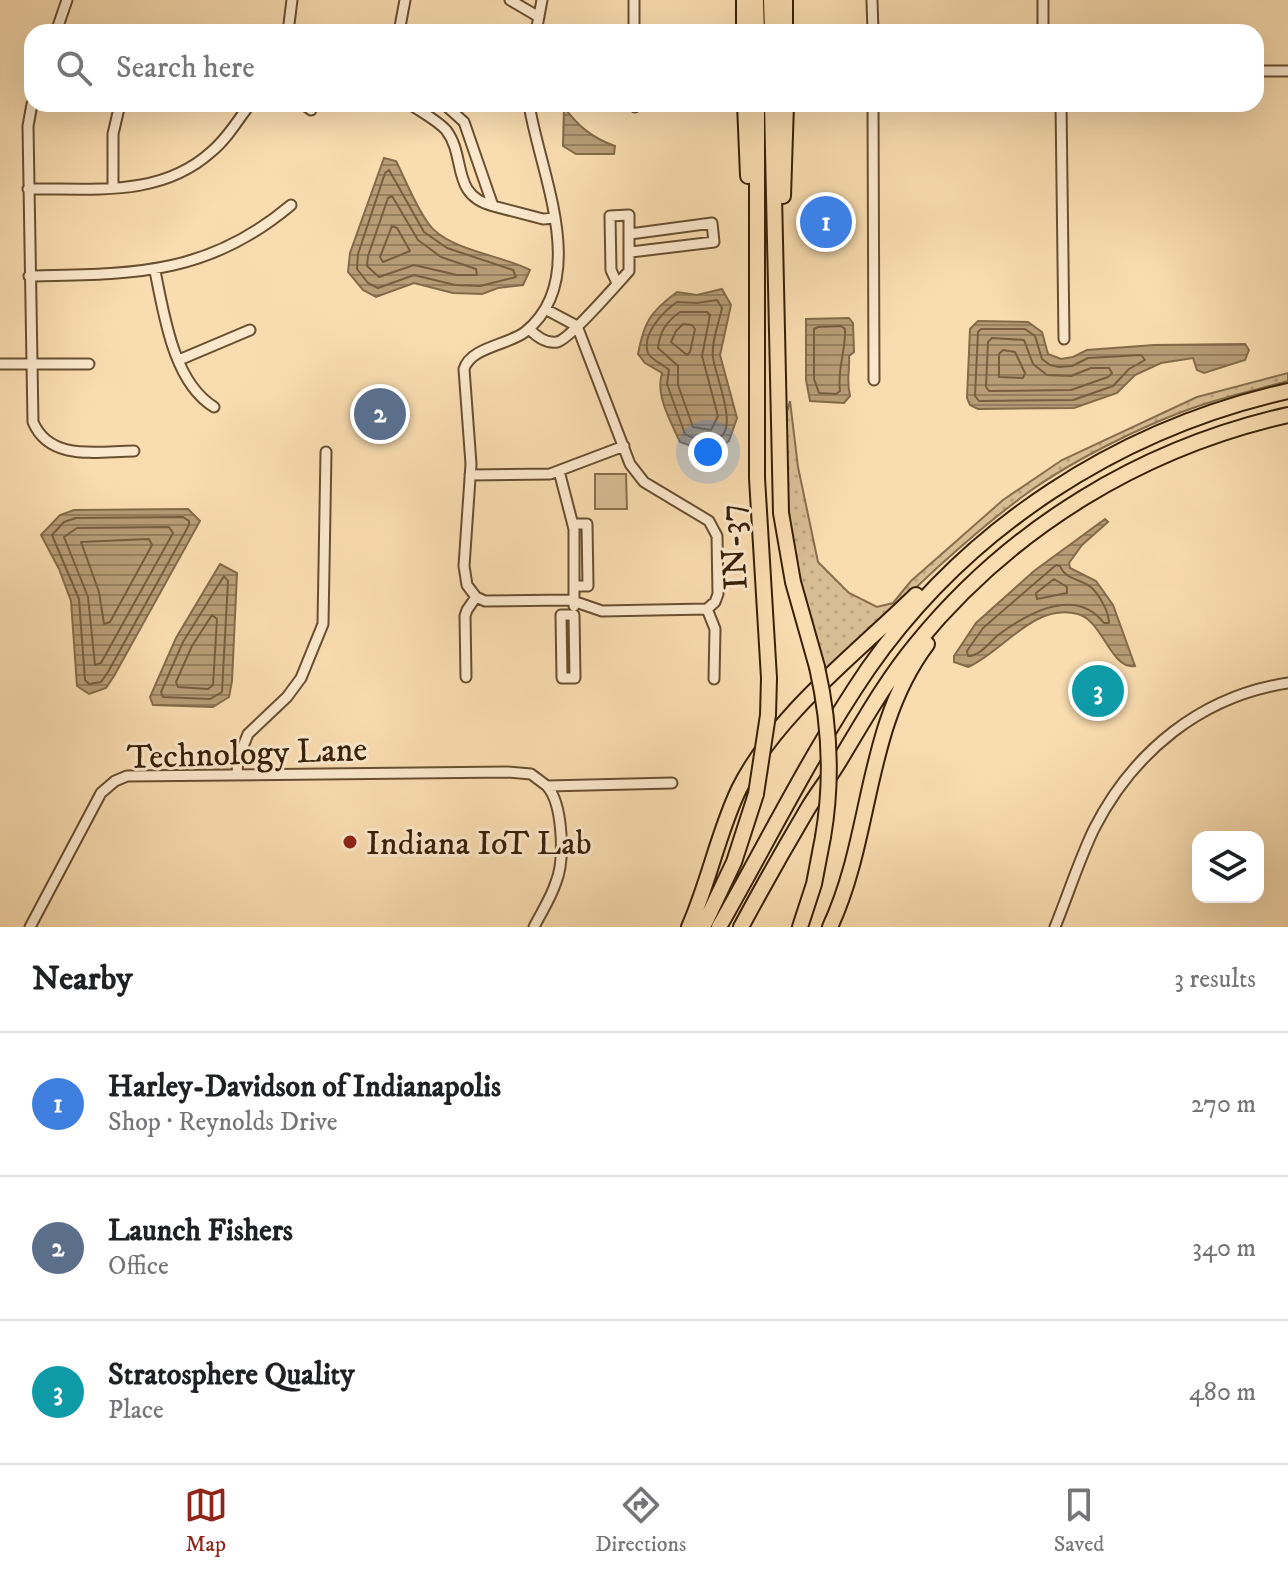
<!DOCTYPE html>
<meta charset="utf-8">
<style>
body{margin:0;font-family:"IM FELL DW Pica",serif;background:#f2f2f2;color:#202124}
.controls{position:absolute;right:24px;bottom:24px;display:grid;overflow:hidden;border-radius:16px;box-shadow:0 8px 32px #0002}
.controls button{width:72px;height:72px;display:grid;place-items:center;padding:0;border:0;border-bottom:2px solid #e0e0e0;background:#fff;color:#202124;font:40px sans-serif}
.you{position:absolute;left:708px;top:452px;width:28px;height:28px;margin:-20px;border:6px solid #fff;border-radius:50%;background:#1a73e8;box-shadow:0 0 0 12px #1a73e833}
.badge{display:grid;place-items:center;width:52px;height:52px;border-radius:50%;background:#8f2418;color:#fff;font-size:26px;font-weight:700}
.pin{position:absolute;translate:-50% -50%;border:4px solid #fff;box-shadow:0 2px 8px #0006}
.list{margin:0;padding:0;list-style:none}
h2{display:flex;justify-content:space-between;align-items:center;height:104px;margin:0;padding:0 32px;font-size:34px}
h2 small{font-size:26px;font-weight:400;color:#757577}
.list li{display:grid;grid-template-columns:52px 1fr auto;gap:24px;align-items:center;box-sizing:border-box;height:144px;padding:0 32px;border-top:2px solid #e0e0e0}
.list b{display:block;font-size:30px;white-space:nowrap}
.list p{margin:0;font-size:26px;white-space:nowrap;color:#757577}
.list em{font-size:26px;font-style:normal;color:#757577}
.icon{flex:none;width:44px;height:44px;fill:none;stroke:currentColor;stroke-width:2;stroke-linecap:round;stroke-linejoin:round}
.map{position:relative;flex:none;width:1288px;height:927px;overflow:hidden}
.search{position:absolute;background:#fff;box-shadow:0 8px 32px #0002;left:24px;right:24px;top:24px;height:88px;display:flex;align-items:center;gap:20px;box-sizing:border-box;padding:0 28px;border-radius:24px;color:#757577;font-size:30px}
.sheet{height:536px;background:#fff}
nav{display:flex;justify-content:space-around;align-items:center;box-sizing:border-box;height:112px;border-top:2px solid #e0e0e0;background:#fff;font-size:22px;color:#757577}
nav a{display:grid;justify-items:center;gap:4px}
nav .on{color:#8f2418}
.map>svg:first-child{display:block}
</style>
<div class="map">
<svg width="1288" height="927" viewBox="0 0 1288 927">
<defs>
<pattern id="green-dots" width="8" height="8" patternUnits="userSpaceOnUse" patternTransform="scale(2)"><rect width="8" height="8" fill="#d8bc93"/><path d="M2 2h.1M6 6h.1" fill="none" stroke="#baa17d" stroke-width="1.8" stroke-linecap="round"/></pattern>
<pattern id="water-rules" width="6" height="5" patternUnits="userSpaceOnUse" patternTransform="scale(2)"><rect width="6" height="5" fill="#b79c76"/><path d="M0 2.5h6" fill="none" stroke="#967f5f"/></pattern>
</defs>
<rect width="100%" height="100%" fill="#f9dcb0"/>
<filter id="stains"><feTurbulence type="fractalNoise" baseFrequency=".0025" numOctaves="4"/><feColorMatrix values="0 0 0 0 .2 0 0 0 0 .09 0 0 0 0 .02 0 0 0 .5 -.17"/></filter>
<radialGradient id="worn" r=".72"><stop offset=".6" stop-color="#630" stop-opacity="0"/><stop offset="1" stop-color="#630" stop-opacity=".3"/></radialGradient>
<!-- green -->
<path fill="url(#green-dots)" stroke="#886e4c" stroke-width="2" d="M1288,373V381C1263,388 1236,394 1211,402C1155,419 1074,459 1026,494C954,547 892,611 827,673C816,638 804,602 796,566C786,516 787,464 787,412L790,401L798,467L818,562L849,593L877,607L893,603L911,581L1003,500L1062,460L1197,397Z"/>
<!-- pitch -->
<path fill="#d8bc93" stroke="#886e4c" stroke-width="2" d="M595,474H626L627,509H595Z"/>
<!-- water -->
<path fill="url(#water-rules)" stroke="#846a49" stroke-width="2" d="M564,107C578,126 592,138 615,146L614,154H576L563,146Z
M384,158L396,161C406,181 415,205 428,223C446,250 502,255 530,270L523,285L498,288L482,294L453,293L414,283L376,297L363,290L348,272L350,253Z
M722,289L731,305L720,355L737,418L729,441L718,449L697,448L680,442C671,422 655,395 662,373L645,363L638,354C644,322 650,312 677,292L697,295Z
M849,318L853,323L854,352L849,356C850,372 846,378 850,396L844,403L810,401L806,380V319Z
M978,321L1028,322L1042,332L1048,354L1061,359L1073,357L1087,350L1154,345L1245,344L1249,350L1245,360L1204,373L1197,370L1193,358L1161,363L1135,375L1117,393L1074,408L978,409L970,405L967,398L970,329Z
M188,509L200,521L114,676L106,688L89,694L77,686L71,601L59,569L41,535L60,515L74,510Z
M1105,519L1108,522L1082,545L1069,563L1070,568L1096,581L1113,605L1135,666C1111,670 1103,621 1078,614C1034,602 1003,652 968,667L954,662V656L976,623L1034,571Z
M220,564L237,573L232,681L229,697L213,707L153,705L150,697L176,638Z"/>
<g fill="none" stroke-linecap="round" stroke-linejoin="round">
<!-- shore -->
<path stroke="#785e3e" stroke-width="2" d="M389,170L424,232L447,248L513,270L516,277L480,286L455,285L414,275L378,288L368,283L357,269L358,254L385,173Z
M392,196L418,240L441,257L476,269L477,275H457L414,265L379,277L367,266L368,256L388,198Z
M392,226L397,228L410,251L383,262L380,257Z
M717,300L722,308C719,323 711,342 713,357C714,375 746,441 709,440C700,440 693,439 685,434L667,384L669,370C664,365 650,359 648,353C641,334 664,311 677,302L697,303Z
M680,312H707L710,315L702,356L718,416L711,430L693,427L678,385V366L658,348C660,331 666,322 680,312Z
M683,324L692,325L695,329L690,352L687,355L671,342L676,331Z
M841,326L845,329C846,351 837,369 840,391L836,394L819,393L814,379V329L818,327Z
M981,329H1025L1035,336L1042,359L1050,365L1059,367L1072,366L1088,358L1141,355L1145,360L1129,369L1113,386L1073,400L979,401L975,396L978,332Z
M992,338L1024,340L1033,364L1047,375L1071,376L1091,368H1109L1112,373L1108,377L1071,390L989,391L986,387L988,342Z
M1003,350L1015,352L1025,373L1023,378L999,377V354Z
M183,517L189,521V525L108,672L101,682L89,684L85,680L79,599L52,535L64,522L76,518Z
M169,527L173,533L101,663L95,665L88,597L64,537L77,528Z
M149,539L152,545L110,622L104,624L99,592L81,542Z
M1056,565L1060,566C1066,581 1081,578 1092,588C1100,596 1109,612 1109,623H1104C1075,586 1028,613 998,635C989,643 980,656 968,656L967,651L983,628Z
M224,576L228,581L222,692L210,699L163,697L161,692L183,642Z
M1054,579L1067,587V593L1037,599L1036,593Z
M212,615L217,619L213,685L208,689L178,687L176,682L192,646Z"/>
<defs>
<path id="minor" d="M510,0L539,17
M634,0V32
M872,0L873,32
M1043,0V32
M56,32L67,0
M288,32L292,0
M399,32L405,0
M536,32L542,0
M1256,71H1288
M32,104L28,126L33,422C50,462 98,451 134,451
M303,104L311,110
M410,104C421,112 437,120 446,130C467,157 450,195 493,206
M444,104L464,122L493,206L543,219L555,218
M635,104V107
M873,104L874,380
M1061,104L1064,339
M113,188V134L120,104
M28,189C92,188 160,198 211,152C227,139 238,120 250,104
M630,234L712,223L714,242L631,252
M155,271C164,314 173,382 214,407
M29,276C132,274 207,276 291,205
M545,309L577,326L630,464L644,482L709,521L717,536L718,594L715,602L707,609L715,629L714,679
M529,329C536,336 546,344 557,342C569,340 617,284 629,271V215L610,216L611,270L617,283
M179,360L250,330
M0,364H89
M559,471L574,529V606
M470,475L550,474L624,446
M573,524H587L588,586H574
M476,597L485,601L570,600L602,611L707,609
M561,615H574L575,678H562Z
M466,677L465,616L467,610L476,597L467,585L464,566L471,464L464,369C471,347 508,345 525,332C592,279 539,171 529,104
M237,774L238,759L248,734L287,697L301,678L323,624L326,452
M30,927L101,793L115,781L127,776L507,772L531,774L547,786L672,783
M534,927C541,913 551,898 556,882C565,860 563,804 547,786
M1055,927C1068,895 1079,860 1094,829C1133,752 1201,696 1288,683"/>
<path id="highway" d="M744,0V32
M756,0L757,32
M771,0L772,32
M785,0V32
M745,104L748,176
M757,104V478L769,678
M772,104L781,513L793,582L817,667
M783,196L786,104
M689,927C709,882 718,833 739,789C776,714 857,653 916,595
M703,927L734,862L756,794
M719,927C768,841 812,751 868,669C967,527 1119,429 1288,391
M741,927C762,888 784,849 807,810C817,793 830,777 840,760C864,720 887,679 917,643C1012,527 1142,448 1288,415
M800,927L814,884L823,837
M830,927C873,835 864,728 927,644"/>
</defs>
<!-- minor casing -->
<use href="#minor" stroke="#684f30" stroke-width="13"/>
<!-- highway casing -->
<use href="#highway" stroke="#382006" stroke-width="18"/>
<!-- minor -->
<use href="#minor" stroke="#fbe8cc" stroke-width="9"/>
<!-- highway -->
<use href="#highway" stroke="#f9dcb0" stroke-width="14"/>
<defs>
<path id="highway-bridge" d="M817,667C830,724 833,779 823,837
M756,794L768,715L769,678"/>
</defs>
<!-- highway-bridge casing -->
<use href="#highway-bridge" stroke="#382006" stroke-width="18" stroke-linecap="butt"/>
<!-- highway-bridge -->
<use href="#highway-bridge" stroke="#f9dcb0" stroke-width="14"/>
</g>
<!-- markers -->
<circle fill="#8f2418" stroke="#fbe8cc" stroke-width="3" cx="350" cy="842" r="8"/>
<g text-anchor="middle" stroke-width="6" stroke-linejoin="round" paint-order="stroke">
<!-- street labels -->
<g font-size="34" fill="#382006" stroke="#fbe8cc">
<text transform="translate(732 547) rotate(-94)" y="12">IN-37</text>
<text transform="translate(247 752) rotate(-2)" y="12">Technology Lane</text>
</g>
<!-- poi labels -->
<g font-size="34" fill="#382006" stroke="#fbe8cc" text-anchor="start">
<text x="366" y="854">Indiana IoT Lab</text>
</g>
</g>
<rect width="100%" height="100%" filter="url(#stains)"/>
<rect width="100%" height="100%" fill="url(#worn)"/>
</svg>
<div class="controls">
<button><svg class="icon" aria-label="layers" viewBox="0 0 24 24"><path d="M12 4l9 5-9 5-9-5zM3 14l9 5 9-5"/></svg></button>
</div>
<div class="you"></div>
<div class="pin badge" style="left:826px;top:222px;background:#3f7fe0">1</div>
<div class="pin badge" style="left:380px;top:414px;background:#5c6f8a">2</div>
<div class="pin badge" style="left:1098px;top:691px;background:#0f9aa8">3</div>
<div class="search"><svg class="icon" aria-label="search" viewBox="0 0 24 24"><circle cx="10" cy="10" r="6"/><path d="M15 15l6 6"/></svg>Search here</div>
</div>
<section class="sheet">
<h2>Nearby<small>3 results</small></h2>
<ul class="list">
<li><span class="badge" style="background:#3f7fe0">1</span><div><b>Harley-Davidson of Indianapolis</b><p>Shop · Reynolds Drive</p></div><em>270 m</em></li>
<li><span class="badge" style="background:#5c6f8a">2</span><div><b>Launch Fishers</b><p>Office</p></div><em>340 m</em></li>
<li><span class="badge" style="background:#0f9aa8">3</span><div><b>Stratosphere Quality</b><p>Place</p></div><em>480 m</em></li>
</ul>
</section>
<nav>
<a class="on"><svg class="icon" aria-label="map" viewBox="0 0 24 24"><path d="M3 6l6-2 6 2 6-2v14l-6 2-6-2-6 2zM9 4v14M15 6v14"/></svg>Map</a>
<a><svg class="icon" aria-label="directions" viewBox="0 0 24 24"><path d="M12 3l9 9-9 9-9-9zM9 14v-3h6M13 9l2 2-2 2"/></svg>Directions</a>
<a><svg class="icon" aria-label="saved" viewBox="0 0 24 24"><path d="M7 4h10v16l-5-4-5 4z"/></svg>Saved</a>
</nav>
